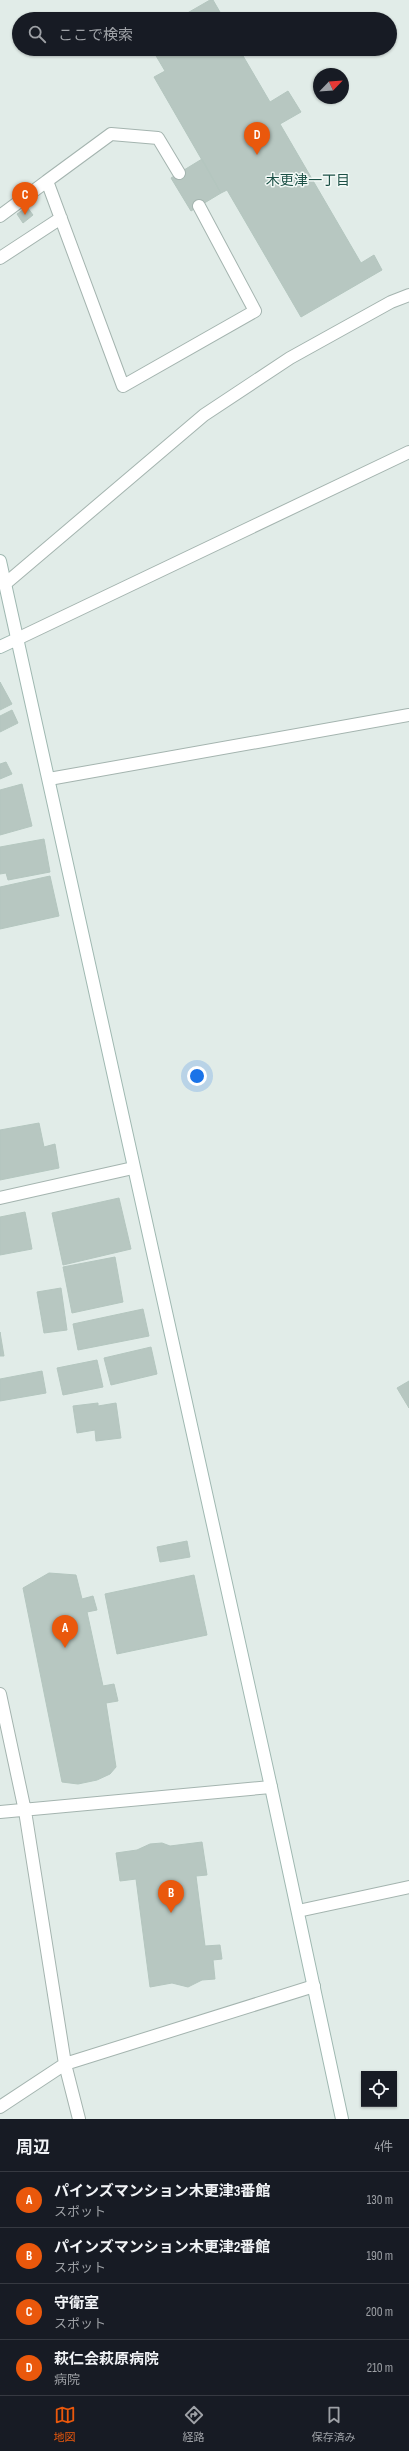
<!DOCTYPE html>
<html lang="ja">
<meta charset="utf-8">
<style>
body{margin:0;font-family:"Sofia Sans Condensed","Noto Sans JP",sans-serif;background:#242831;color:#f1f3f6}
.controls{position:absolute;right:12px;bottom:12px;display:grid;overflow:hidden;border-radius:0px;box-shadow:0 1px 3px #0004}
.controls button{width:36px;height:36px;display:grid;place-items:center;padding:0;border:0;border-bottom:1px solid #363941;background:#171b24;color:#f1f3f6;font:20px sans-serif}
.compass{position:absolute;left:313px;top:68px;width:36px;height:36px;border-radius:50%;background:#171b24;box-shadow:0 1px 3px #0004;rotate:65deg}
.you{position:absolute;left:197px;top:1076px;width:14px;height:14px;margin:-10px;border:3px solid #fff;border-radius:50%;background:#1a73e8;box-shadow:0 0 0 6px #1a73e833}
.badge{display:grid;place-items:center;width:26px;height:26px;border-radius:50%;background:#ea580c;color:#fff;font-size:13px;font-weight:700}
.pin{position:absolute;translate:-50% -33px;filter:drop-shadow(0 1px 2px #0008)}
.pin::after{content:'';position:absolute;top:21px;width:14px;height:12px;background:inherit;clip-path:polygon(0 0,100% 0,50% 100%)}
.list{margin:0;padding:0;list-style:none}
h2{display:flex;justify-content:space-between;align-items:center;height:52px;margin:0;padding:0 16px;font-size:17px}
h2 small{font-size:13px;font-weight:400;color:#9ea1a6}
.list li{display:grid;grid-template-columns:26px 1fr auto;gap:12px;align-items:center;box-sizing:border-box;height:56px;padding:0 16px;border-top:1px solid #363941}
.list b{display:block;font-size:15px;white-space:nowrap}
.list p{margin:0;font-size:13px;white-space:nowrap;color:#9ea1a6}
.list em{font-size:13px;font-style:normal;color:#9ea1a6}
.icon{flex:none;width:22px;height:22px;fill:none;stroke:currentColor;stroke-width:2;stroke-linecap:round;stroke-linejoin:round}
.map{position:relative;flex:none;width:409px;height:2119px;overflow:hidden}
.search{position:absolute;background:#171b24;box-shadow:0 1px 3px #0004;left:12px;right:12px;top:12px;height:44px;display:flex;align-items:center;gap:10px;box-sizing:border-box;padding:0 14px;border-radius:22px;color:#9ea1a6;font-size:15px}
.sheet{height:276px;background:#171b24}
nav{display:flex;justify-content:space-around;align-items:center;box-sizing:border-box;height:56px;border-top:1px solid #363941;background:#171b24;font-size:11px;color:#9ea1a6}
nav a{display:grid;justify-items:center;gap:2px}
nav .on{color:#ea580c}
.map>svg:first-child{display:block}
</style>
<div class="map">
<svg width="409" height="2119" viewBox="0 0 409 2119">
<rect width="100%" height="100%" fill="#e1ece8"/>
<!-- building -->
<path fill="#b7c7c1" stroke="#b4c6bf" d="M210,0H213L224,19H177Z
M152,49H239L270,102L288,91L301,112L280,124L361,263L374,255L382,270L301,317L227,190L221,193L154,77L165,71Z
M202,159L221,193L191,211L171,178Z
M27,207L33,215L23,223L17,214Z
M0,682L12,704L0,710Z
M12,710L18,723L0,732V716Z
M6,762L12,774L0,779V764Z
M22,784L32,826L0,835V790Z
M44,839L50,872L8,880L6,873L0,874V847Z
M50,876L59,916L0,929V887Z
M39,1123L44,1147L55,1144L59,1168L0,1180V1130Z
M119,1198L131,1249L63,1265L52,1213Z
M25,1212L32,1249L0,1255V1217Z
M115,1257L123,1302L72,1313L63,1267Z
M61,1288L67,1330L44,1333L37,1292Z
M143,1309L149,1336L78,1350L73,1324Z
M0,1332L4,1356H0Z
M151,1347L157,1374L111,1385L104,1358Z
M97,1360L103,1387L63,1395L57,1368Z
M42,1371L46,1393L0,1401V1379Z
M409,1381V1408L397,1388Z
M98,1403V1406L116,1403L121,1438L96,1441L95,1430L77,1433L73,1406Z
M187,1541L190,1557L160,1562L157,1547Z
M49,1573L76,1575L82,1599L93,1596L97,1610L87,1612L103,1686L114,1684L118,1701L106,1703L116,1767L110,1774L97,1780L78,1784L62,1782L23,1588Z
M194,1575L207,1635L117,1654L105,1594Z
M202,1842L207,1875L196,1876L205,1946L220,1945L222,1959L213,1960L215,1979L202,1980L188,1987L172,1983L150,1987L136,1879L120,1881L116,1853L137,1850L150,1844L162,1843L170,1846Z"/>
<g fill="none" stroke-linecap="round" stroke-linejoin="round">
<defs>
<path id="lane" d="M179,173L158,138L111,134L47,181L123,386L255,311L199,206
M0,216L47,181
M0,258L61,218"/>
<path id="street" d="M5,584L204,415L290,358L391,302L409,295
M17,639L409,452
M49,779L409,715
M0,1198L133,1168
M0,1694L25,1811L65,2064L79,2119
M0,1812L271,1787
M298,1911L409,1887
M0,2107L65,2064L314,1986"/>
<path id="secondary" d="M0,561L271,1787L342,2119
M0,647L17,639"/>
</defs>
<!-- lane casing -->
<use href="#lane" stroke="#a4b4af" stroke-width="14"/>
<!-- street casing -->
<use href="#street" stroke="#a4b4af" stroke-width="14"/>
<!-- secondary casing -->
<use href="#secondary" stroke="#9fb8b1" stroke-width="14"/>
<!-- lane -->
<use href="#lane" stroke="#fff" stroke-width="12"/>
<!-- street -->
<use href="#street" stroke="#fff" stroke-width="12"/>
<!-- secondary -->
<use href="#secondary" stroke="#fff" stroke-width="12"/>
</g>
<g text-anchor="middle" stroke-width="3" stroke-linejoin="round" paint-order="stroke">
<!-- neighbourhood labels -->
<g font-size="14" fill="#1c5046" stroke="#f2f9f6">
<text x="308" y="185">木更津一丁目</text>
</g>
</g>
</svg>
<div class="controls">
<button><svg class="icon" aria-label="locate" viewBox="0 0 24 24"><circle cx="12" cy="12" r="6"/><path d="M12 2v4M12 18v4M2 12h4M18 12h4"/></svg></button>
</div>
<svg class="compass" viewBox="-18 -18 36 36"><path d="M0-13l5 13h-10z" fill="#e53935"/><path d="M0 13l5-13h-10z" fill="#9ea1a6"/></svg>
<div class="you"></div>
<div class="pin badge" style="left:65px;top:1648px">A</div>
<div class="pin badge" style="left:171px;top:1913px">B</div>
<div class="pin badge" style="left:25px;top:215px">C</div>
<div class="pin badge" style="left:257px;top:155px">D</div>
<div class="search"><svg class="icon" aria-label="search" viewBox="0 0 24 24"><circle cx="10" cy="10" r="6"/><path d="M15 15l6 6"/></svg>ここで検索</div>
</div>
<section class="sheet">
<h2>周辺<small>4件</small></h2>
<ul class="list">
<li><span class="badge">A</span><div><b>パインズマンション木更津3番館</b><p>スポット</p></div><em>130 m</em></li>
<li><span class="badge">B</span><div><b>パインズマンション木更津2番館</b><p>スポット</p></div><em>190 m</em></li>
<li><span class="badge">C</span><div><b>守衛室</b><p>スポット</p></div><em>200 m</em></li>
<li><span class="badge">D</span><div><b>萩仁会萩原病院</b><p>病院</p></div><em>210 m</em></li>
</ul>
</section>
<nav>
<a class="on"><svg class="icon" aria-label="map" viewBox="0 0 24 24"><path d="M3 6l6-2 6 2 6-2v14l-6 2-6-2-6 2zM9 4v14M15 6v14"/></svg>地図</a>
<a><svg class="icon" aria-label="directions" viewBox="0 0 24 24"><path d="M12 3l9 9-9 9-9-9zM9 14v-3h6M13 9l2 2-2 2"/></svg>経路</a>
<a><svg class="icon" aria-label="saved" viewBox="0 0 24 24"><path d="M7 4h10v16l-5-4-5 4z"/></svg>保存済み</a>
</nav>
